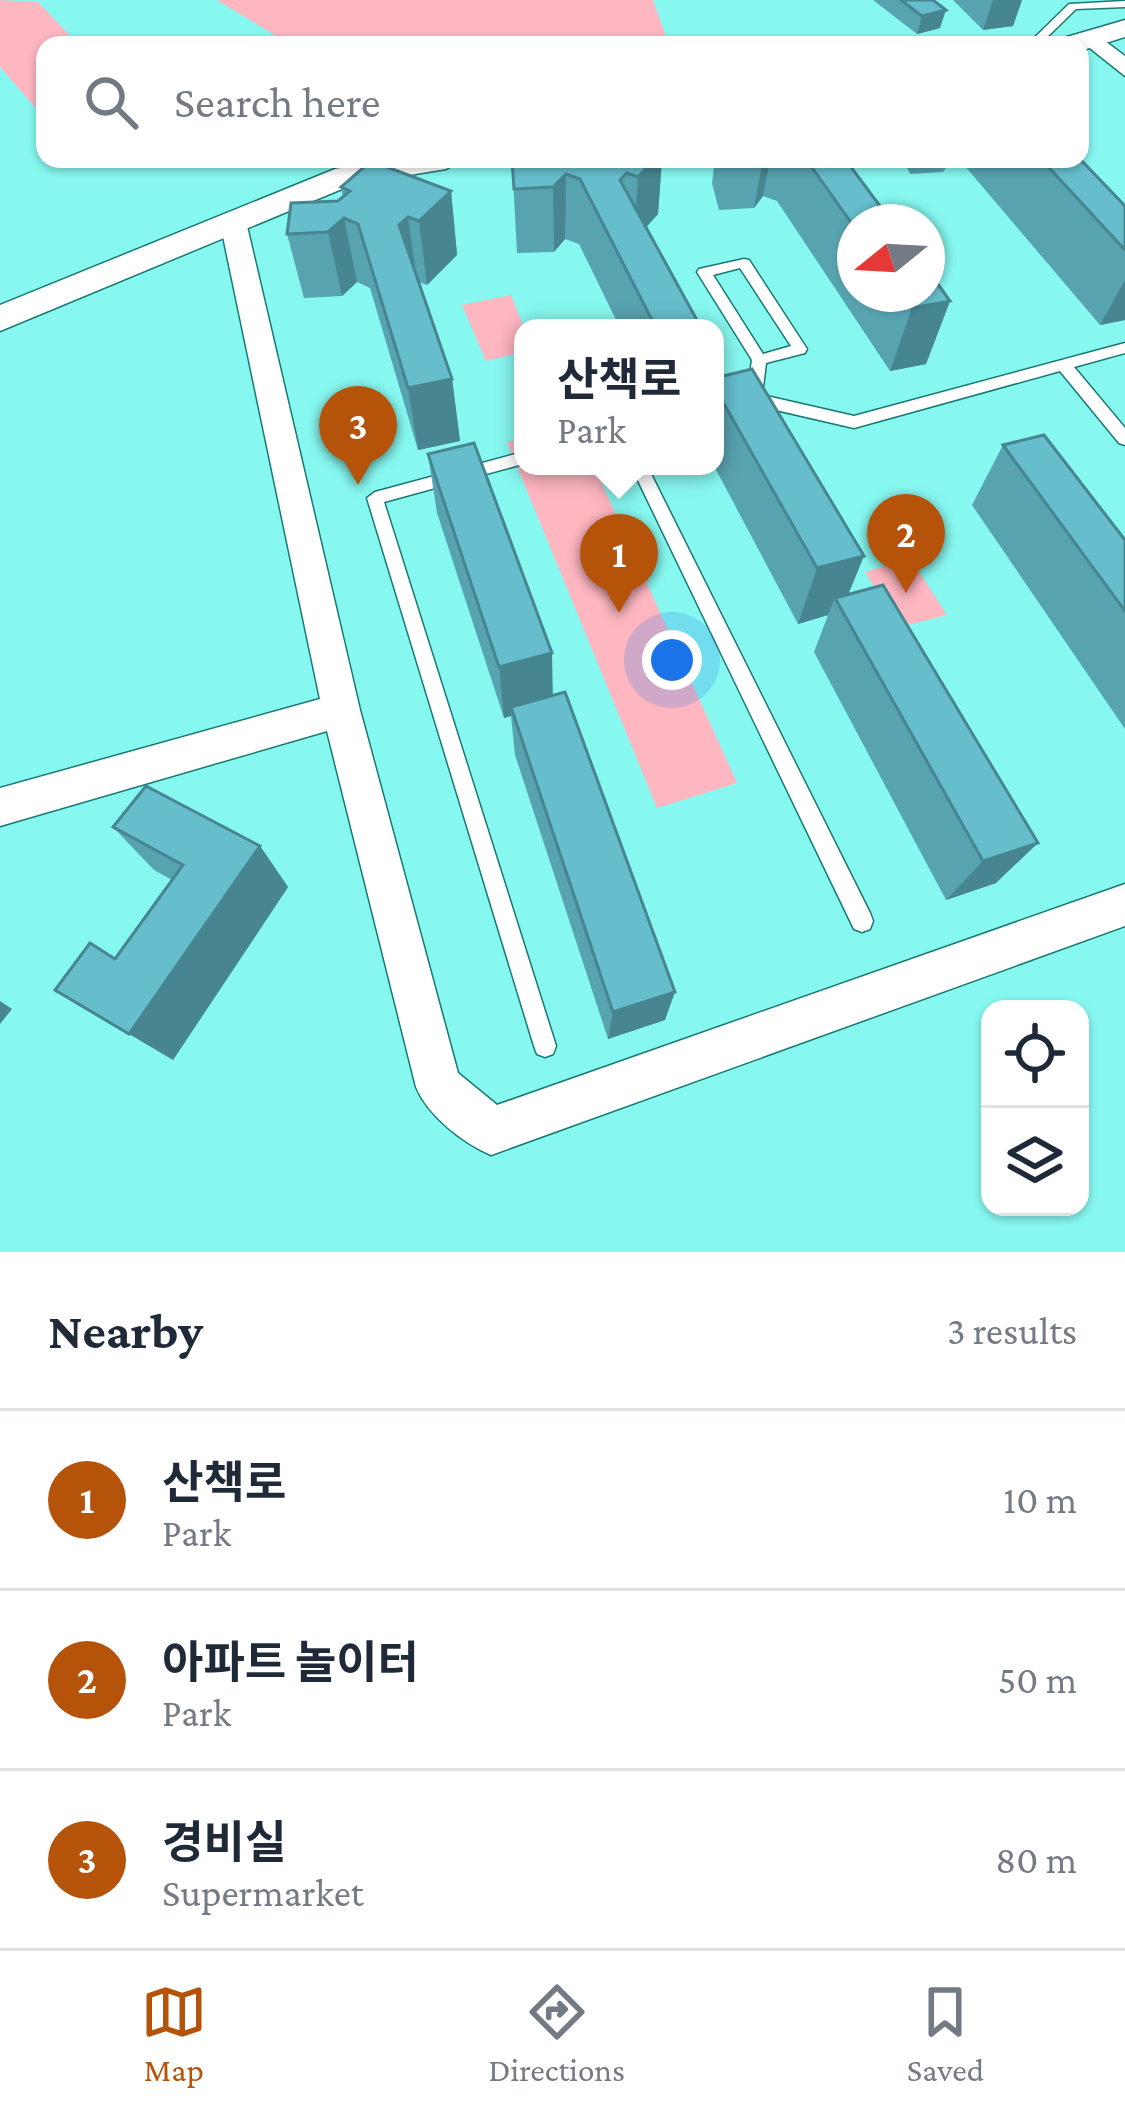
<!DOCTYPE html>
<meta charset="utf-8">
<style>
body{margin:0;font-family:"Crimson Pro","Noto Sans KR",serif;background:#f6f6f7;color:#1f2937}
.controls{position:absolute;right:36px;bottom:36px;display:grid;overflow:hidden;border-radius:24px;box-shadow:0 3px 9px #0004}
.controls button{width:108px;height:108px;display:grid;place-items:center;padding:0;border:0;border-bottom:3px solid #e0e1e3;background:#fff;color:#1f2937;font:60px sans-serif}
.compass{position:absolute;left:837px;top:204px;width:108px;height:108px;border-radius:50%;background:#fff;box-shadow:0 3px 9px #0004;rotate:252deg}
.you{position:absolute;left:672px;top:660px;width:42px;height:42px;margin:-30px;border:9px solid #fff;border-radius:50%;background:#1a73e8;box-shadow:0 0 0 18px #1a73e833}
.badge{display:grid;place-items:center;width:78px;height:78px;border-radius:50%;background:#b45309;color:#fff;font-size:39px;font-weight:700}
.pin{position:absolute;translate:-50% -99px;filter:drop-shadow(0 3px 6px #0008)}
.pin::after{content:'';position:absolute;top:63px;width:42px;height:36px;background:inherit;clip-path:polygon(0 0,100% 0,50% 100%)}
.popup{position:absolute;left:514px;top:319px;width:210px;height:156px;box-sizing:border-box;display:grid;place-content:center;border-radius:24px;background:#fff;filter:drop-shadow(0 3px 9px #0005);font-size:39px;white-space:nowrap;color:#747a83}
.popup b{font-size:45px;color:#1f2937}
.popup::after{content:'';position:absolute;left:50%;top:100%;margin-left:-24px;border:24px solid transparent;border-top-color:#fff}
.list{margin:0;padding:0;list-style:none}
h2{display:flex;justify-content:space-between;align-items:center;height:156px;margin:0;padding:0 48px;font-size:51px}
h2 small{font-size:39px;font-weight:400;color:#747a83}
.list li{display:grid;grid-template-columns:78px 1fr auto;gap:36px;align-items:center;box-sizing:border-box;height:180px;padding:0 48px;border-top:3px solid #e0e1e3}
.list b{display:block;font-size:45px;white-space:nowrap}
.list p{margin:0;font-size:39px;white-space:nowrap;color:#747a83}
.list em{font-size:39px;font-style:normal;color:#747a83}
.icon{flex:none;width:66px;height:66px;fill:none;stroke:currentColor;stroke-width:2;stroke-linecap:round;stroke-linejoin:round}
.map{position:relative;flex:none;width:1125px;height:1252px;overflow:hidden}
.search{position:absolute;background:#fff;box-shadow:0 3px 9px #0004;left:36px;right:36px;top:36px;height:132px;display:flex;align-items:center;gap:30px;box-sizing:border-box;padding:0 42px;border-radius:24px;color:#747a83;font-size:45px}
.sheet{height:696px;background:#fff}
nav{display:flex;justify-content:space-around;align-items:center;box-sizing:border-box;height:168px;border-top:3px solid #e0e1e3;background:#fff;font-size:33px;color:#747a83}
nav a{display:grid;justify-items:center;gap:6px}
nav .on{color:#b45309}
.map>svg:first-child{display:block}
</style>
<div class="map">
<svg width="1125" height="1252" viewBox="0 0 1125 1252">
<rect width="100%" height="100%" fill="#87f8f0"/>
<!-- green -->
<path fill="#feb6c1" d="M0,0L38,2L79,45H45V119L0,67Z
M217,0H653L669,45H291Z
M511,295L524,328L523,352L486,361L462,305Z
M523,439V466H594L737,783L657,808L507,442Z
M910,558L947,615L900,627L865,572Z"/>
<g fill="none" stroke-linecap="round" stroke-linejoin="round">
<defs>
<path id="service" d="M1125,1V7L1076,9L1039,45H1027L1069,4Z
M744,259L749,260L807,349L805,353L766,363L762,395L854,416L1125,343V353L1074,367L1125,428V445L1119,443L1060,371L854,428L754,405L715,414V402L747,395L752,360L697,272L699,269ZM740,268L791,346L763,354L713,275Z
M523,452V464L384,502L556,1046L553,1054L545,1057L537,1054L534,1046L367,498L375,492Z
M631,466H647L870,913L873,921L870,929L862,932L854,929Z"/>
<path id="minor" d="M1094,33L1125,56V76L1086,45L1083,40Z
M233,214L246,222L360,710L458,1073L497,1105L1125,884V926L491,1155C463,1143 428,1116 416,1087L327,731L0,826V788L320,699L220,222Z"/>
<path id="tertiary" d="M1125,20V37L1080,51V45H1056L1060,39Z
M390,159H462L446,169L354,184L0,331V305L335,169Z"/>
</defs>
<!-- service casing -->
<use href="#service" stroke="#187973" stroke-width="3"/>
<!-- minor casing -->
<use href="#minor" stroke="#187973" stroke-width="3"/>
<!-- tertiary casing -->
<use href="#tertiary" stroke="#187973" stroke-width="3"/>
<!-- service -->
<use href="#service" fill="#fff" fill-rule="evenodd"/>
<!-- minor -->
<use href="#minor" fill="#fff" fill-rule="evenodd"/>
<!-- tertiary -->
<use href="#tertiary" fill="#fff" fill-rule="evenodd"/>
</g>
<!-- wall -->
<path fill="#58a3b0" d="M873,0H933L940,28L917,34Z
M953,0H1022L1013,26L983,30Z
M662,159L658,214L646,227L698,328H620L579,244L565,239L554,252L517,253L512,160Z
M715,159H852L850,166L855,222V294H927L950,301L926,364L890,371L777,201L763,196L754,208L719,210L712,183Z
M903,159H1080L1125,206V320L1100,325L964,165L951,161L943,172L910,174Z
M341,187L451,191L457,255L427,285L419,282L452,379L460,441L418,450L370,288L357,282L342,296L304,298L287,234L343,197Z
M715,378L848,594L996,883L946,900L814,652L828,615L798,624L714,466Z
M1003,445L1125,540V729L972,505Z
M428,454L553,696L665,1020L608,1039L515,755L511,716L504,718L437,513Z
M113,827L260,846L288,887L173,1060L115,959L172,880L154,870Z"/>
<!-- shaded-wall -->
<path fill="#478590" d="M993,0H1022L1013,26L983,30Z
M946,10L940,28L917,34L922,16Z
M654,159H662L658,214L634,241L638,177Z
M763,159H770L763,196L754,208Z
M566,174L565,239L554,252L553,187Z
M451,191L457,255L427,285L419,221Z
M408,217L417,281L399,225Z
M344,218L357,282L342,296L328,232Z
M1125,280V320L1100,325Z
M950,301L926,364L890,371L912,308Z
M698,322V328H670Z
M452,379L460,441L418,450L408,388Z
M864,556L842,610L835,598L828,615L798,624L817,568Z
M552,653L553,704L511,707V716L504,718L499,667Z
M1038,843L996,883L946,900L983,861Z
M260,846L288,887L173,1060L129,1034Z
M675,992L665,1020L608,1039L613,1012Z
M0,1001L12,1009L0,1024Z"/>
<!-- building -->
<path fill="#66becd" stroke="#478590" stroke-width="3" d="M901,0H933L946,10L922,16Z
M654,159L638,177L627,173L620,180L698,322L670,328H656L580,179L566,174L553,187L514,189L512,160Z
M806,159H845L892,222H855V228Z
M1041,159H1080L1125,206V250Z
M371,161L451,191L419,221L408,217L399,225L452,379L408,388L358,224L344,218L328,232L287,234L291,203L338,201L350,191L341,187Z
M927,269L950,301L912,308L902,294H927Z
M752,369L864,556L817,568L715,388V378Z
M1044,435L1125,540V611L1003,445Z
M474,443L552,653L499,667L428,454Z
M883,585L1038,843L983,861L835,598Z
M565,692L675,992L613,1012L511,707Z
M146,786L260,846L129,1034L55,990L90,943L115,959L183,865L113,827Z"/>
</svg>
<div class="controls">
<button><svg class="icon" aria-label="locate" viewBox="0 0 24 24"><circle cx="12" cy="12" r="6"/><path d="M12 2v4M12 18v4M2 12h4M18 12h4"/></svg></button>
<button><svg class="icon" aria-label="layers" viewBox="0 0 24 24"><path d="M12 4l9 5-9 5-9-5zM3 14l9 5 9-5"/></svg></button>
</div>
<svg class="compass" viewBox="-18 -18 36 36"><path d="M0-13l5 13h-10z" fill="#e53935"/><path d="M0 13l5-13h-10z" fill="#747a83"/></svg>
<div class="you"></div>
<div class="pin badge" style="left:619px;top:613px">1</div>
<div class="popup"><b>산책로</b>Park</div>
<div class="pin badge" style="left:906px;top:593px">2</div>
<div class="pin badge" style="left:358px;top:485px">3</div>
<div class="search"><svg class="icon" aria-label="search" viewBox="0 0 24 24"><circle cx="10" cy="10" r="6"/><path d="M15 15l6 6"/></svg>Search here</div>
</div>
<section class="sheet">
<h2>Nearby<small>3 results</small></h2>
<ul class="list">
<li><span class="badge">1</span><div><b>산책로</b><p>Park</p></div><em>10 m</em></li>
<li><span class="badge">2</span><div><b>아파트 놀이터</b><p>Park</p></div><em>50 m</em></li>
<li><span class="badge">3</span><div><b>경비실</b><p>Supermarket</p></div><em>80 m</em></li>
</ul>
</section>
<nav>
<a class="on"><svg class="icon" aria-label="map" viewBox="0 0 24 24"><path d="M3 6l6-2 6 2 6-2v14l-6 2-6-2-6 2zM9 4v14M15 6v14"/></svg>Map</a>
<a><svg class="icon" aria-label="directions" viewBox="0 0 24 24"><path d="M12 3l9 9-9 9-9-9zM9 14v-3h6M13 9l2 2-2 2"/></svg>Directions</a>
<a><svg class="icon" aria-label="saved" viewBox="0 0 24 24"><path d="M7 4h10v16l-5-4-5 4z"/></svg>Saved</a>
</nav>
